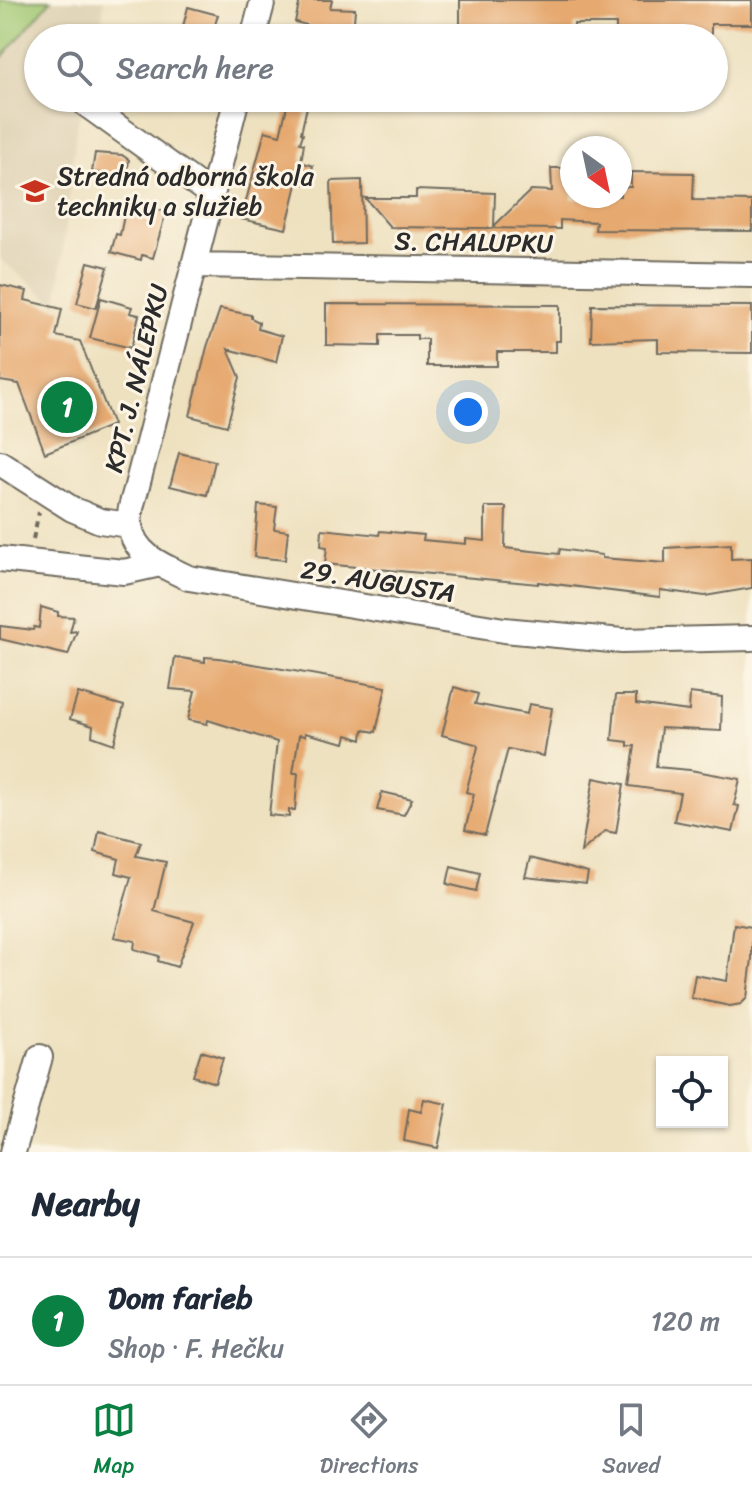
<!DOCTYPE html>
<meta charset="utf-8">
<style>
body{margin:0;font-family:Sriracha,sans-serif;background:#f6f6f7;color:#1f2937}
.controls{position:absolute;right:24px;bottom:24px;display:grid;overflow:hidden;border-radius:0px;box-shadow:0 2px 6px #0004}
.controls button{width:72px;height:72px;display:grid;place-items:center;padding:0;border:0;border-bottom:2px solid #e0e1e3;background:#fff;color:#1f2937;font:40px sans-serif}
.compass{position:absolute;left:560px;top:136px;width:72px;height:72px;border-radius:50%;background:#fff;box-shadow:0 2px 6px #0004;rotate:147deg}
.you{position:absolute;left:468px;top:412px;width:28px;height:28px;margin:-20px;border:6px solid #fff;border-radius:50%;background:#1a73e8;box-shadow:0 0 0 12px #1a73e833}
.badge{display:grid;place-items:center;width:52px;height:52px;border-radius:50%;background:#0b8043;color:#fff;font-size:26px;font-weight:700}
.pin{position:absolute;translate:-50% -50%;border:4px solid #fff;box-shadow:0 2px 8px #0006}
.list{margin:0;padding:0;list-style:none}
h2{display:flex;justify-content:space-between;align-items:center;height:104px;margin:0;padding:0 32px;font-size:34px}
h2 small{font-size:26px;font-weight:400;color:#747a83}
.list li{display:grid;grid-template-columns:52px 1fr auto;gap:24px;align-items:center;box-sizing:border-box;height:128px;padding:0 32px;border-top:2px solid #e0e1e3}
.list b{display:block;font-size:30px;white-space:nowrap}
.list p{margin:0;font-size:26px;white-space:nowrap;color:#747a83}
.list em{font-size:26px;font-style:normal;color:#747a83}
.icon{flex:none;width:44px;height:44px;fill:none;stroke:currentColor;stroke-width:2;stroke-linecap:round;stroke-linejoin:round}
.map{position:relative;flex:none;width:752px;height:1152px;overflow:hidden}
.search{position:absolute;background:#fff;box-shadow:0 2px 6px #0004;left:24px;right:24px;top:24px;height:88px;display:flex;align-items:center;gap:20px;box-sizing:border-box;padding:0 28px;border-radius:44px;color:#747a83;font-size:30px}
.sheet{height:232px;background:#fff}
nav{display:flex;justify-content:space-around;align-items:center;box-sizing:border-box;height:112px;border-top:2px solid #e0e1e3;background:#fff;font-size:22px;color:#747a83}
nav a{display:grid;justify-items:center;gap:4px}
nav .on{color:#0b8043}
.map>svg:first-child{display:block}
</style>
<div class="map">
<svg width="752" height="1152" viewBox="0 0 752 1152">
<rect width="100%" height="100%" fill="#fcf5e5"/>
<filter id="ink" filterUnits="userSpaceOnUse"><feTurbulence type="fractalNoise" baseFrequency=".0125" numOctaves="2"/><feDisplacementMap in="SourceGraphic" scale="16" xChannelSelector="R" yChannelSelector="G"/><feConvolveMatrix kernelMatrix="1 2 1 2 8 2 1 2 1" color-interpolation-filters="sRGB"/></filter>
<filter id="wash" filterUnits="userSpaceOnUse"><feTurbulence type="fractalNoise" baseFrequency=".006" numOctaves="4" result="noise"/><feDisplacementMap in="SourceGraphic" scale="32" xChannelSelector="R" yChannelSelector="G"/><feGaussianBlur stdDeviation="1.8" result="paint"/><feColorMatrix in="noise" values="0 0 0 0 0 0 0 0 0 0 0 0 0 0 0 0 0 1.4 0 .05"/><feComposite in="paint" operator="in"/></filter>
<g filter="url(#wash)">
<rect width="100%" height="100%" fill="#eee1c0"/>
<!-- built -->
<path fill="#ddd0b1" d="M0,0H104L100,38H38V98H88L77,123L57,305L0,259Z"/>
<!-- green -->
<path fill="#a0c772" stroke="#66794e" stroke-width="2" d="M0,0H51L0,60Z"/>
<g id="blocks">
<!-- building -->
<path fill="#e6a96f" d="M300,0H332L330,8L355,9L353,33H338L295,22Z
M460,0H752V24H711V38H616V24H574V38H550V31H508V36H479V29H460Z
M188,7L218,15L211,38H180Z
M289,98H309L301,133L303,134L300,143L304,144L301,162L313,166L309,184H297L286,229L241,219L265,131L280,135Z
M95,153L122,155L129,160L126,177L92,172Z
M551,168H572V199H607V196H620V187H631V172L694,173L693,200L752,201V231L595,230L596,222L560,220V229L390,227L365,198H416V190L495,193L494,226L531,190L552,191Z
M362,180L363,243L333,244L331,181Z
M127,201L166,212L153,258L142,255L141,260L111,252L116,234L120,235Z
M88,262L108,267L96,308L77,303Z
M0,285L27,291L25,300L62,309L56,336L80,341L113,425L45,453L19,384L0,381Z
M101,298L132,307L130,313L139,315L131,348L90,338Z
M326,304L560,305V341H556V352H497V366H427V339H417V335H380V346L326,345Z
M592,305L752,306V353L658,352V339L591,341Z
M220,309L251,315V318L259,322L258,329L282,336L276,362L228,349L240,377L227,426L190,416L207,347Z
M179,453L215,461L207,495L170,486Z
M258,505L277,507L274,529L288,531L285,560L254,557Z
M485,507H506L505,548L559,554L560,549L602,555V558L665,563V548L731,544V559L752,558V588L705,596L660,590V597L538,582V584L325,564L327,547L321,546L322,529L379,535L380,531L424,535L423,540L466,544V539L485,541Z
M41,607L58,612V616L74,617L70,632L77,631L68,655L0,639V626L33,630L34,627L39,628Z
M175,657L205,662V657L219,658L386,687L376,732L363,730L362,740L347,735L345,743L305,733V736L299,735L293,773H298L295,810H289V817L269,815L277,742L208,720L207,724L188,720L195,691L170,689Z
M454,687L478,694L475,704L527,714L529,704L552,708L544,756L508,749L485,835L465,830L474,794L466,792L478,747L476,744L442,735Z
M78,693L124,706L114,744L92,736L93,726L70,719Z
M690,693L722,697L721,731L661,728L656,767L690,770L740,779L734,805L739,806L733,832L674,821L680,793L629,786L635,746H628V742L612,740L616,695H636V704L689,711Z
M594,778L624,784L616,833L605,831L581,852Z
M382,792L412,799L404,815L377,810Z
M99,831L141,842L136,856L166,862L154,911L194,922L177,967L158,961L159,956L134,949L135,941L114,937L131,877L116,873L119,859L95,852Z
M530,858L588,873L586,884L525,877Z
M451,866L480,873L476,891L447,884Z
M734,924L752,927V959L747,998L741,1004L730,1006L691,998L695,975L727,981Z
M201,1051L223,1058L215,1083L193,1076Z
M424,1099L447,1104L438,1148L404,1141L409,1109L421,1112Z"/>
</g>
</g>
<g filter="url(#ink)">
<use href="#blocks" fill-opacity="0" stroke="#6f6b5f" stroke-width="2"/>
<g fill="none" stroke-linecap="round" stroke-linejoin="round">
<defs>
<path id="minor" d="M253,38L263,0
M237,98L137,486C134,498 128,513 130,524C132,555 165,567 189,578L504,630L622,641L752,638
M87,105L212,195
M194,265L752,275
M0,463L72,509L100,521L129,525
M0,559L124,572L160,564
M13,1152L40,1057"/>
</defs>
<!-- minor casing -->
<use href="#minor" stroke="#6f6b5f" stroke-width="28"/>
<!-- path -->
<path stroke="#6f6b5f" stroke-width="4" stroke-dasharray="6 6" stroke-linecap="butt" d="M33,539L39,512"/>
<!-- minor -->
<use href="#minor" stroke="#fff" stroke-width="24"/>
</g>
</g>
<!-- icons -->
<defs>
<symbol id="school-bare" viewBox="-9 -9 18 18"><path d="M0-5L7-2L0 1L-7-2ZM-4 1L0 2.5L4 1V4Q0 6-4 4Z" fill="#c8321e" stroke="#fcf5e5" stroke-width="2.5" paint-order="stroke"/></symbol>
</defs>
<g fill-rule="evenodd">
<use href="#school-bare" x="15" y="171" width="40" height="40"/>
</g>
<g text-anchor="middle" stroke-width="6" stroke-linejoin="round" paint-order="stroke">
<!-- poi labels -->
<g font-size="26" fill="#2b2b2b" stroke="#fcf5e5" text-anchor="start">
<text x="57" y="185">Stredná odborná škola<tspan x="57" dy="30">techniky a služieb</tspan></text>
</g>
<!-- street labels -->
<g font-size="26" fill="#2b2b2b" stroke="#fcf5e5">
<text transform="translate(474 242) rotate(1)" y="9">S. CHALUPKU</text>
<text transform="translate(136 378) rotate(-76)" y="9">KPT. J. NÁLEPKU</text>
<text transform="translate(378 581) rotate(9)" y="9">29. AUGUSTA</text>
</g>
</g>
</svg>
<div class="controls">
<button><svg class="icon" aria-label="locate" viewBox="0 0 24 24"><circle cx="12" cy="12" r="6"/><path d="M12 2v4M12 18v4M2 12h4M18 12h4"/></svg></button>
</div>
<svg class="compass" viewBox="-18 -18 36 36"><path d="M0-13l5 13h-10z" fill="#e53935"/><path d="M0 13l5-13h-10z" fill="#747a83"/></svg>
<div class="you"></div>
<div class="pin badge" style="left:67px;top:407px">1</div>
<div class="search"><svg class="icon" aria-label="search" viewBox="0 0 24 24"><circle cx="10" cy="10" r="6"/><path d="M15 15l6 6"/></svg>Search here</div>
</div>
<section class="sheet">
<h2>Nearby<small></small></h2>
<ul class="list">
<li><span class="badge">1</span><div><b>Dom farieb</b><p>Shop · F. Hečku</p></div><em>120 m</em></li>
</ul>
</section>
<nav>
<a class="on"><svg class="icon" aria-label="map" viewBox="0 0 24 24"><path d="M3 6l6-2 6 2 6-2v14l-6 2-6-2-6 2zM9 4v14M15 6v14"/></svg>Map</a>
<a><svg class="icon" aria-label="directions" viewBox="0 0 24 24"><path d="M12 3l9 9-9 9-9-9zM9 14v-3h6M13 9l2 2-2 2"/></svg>Directions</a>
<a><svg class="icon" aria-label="saved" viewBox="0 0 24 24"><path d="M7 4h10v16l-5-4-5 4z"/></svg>Saved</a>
</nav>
